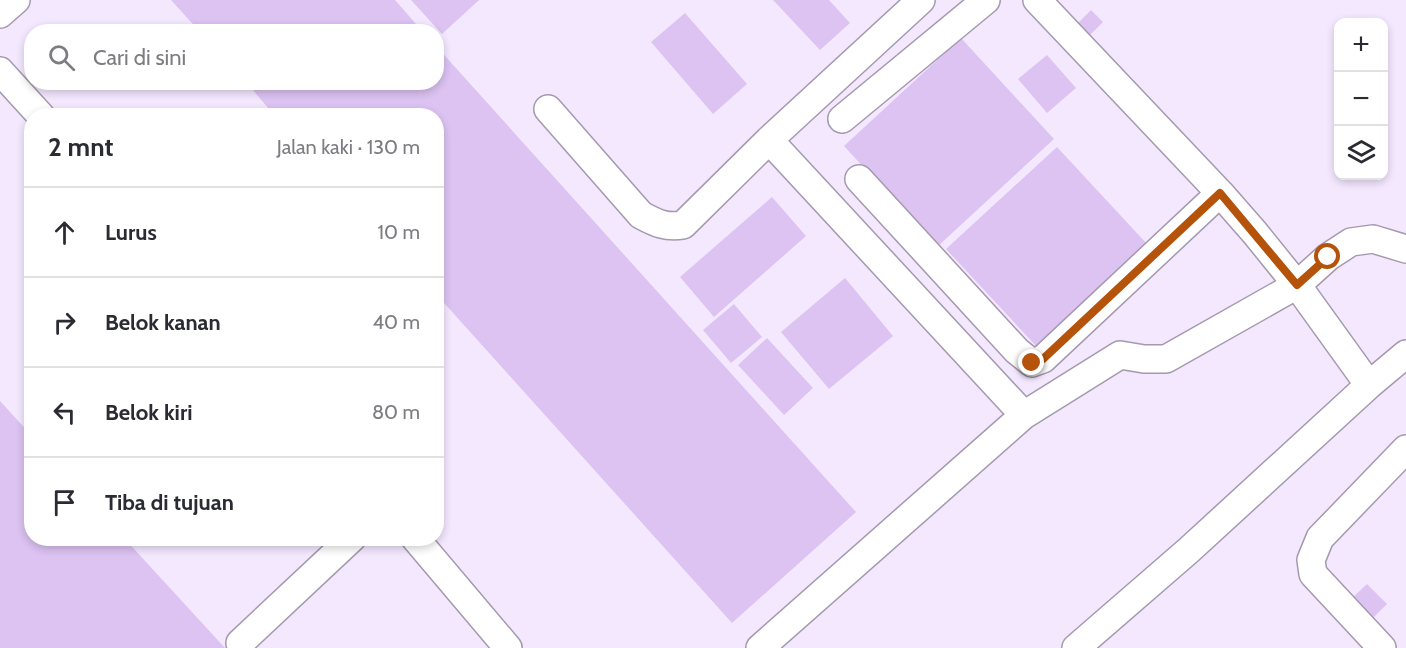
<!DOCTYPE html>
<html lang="id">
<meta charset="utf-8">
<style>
body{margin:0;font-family:Cabin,sans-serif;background:#f2f2f3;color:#2b2b33}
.controls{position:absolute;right:18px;top:18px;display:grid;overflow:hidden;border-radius:12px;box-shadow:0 3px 9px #0003}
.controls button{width:54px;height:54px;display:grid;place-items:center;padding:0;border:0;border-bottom:2px solid #e1e1e2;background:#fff;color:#2b2b33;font:30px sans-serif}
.stop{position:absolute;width:18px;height:18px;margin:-14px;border:4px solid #b45309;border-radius:50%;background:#fff}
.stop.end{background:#b45309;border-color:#fff;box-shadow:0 2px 6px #0008}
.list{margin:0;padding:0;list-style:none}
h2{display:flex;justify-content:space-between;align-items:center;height:78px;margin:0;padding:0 24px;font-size:26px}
h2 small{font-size:20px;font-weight:400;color:#7c7c81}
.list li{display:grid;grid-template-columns:39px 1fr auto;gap:18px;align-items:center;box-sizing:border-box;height:90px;padding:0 24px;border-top:2px solid #e1e1e2}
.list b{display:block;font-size:22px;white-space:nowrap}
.list em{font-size:20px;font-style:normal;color:#7c7c81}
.icon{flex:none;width:33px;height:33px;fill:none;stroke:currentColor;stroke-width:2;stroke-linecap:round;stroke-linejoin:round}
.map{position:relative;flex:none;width:1406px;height:648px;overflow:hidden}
.search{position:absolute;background:#fff;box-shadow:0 3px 9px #0003;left:24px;top:24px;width:420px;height:66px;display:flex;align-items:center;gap:15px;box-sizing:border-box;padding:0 21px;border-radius:24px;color:#7c7c81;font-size:22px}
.panel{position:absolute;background:#fff;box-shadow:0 3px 9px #0003;left:24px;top:108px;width:420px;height:438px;border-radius:24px}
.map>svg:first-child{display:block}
</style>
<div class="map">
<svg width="1406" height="648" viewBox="0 0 1406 648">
<rect width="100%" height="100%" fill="#f8f3fc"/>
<!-- built -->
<path fill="#f4e8ff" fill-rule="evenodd" d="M0,0H1406V648H0ZM1338,22H1384V176H1338ZM32,32H436V82H32ZM32,116H436V538H32Z"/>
<!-- building -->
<path fill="#dcc3f2" d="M171,0H395L423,32H200Z
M411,0H479L442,34Z
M773,0H829L850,23L820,50Z
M1091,10L1103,22L1088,37L1076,25Z
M685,13L747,84L713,114L651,42Z
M961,38L1054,139L937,247L844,146Z
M436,46L856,512L732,623L436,294V116H275L246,82H436Z
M1047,55L1076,88L1047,113L1018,79Z
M1057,147L1148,245L1037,347L946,249Z
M772,197L806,236L714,317L680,277Z
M845,278L893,336L829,389L781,332Z
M734,304L762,337L731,363L703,330Z
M767,338L813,388L784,415L738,365Z
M0,401L32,436V538H124L225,648H0Z
M1367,584L1387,604L1368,623L1348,602Z"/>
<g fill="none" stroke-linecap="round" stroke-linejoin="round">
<defs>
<path id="minor" d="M1037,0L1220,193L1255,233L1297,285L1369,385
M0,14L16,0
M0,71L41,116
M548,109L641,215C656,223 666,228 683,225L769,140L921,0
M842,119L986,0
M769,140L1024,415
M859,179L1017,351L1032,363L1043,359L1220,193
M415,538L508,648
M240,643L352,538
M760,648L1024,415L1120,355L1144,359H1166L1297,285L1328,257L1351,242L1373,239L1406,249
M1076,648L1189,550L1369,385L1406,354
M1382,648L1313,574L1311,560L1320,538L1406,449"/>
</defs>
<!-- minor casing -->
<use href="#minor" stroke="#a499ae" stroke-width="30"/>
<!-- minor -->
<use href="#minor" stroke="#fff" stroke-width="27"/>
</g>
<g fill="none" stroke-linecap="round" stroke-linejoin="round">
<!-- route -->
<path stroke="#b45309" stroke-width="8" d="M1032,363L1043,359L1220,193L1297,285L1328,257"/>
</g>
</svg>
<div class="controls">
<button>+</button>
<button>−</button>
<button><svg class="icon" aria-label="layers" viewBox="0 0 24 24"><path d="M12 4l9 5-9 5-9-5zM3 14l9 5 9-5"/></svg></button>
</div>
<div class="stop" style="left:1328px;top:257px"></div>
<div class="stop end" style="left:1032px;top:363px"></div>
<div class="search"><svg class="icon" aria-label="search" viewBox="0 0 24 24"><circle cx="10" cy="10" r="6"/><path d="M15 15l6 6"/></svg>Cari di sini</div>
<section class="panel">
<h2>2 mnt<small>Jalan kaki · 130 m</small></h2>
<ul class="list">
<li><svg class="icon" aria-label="ahead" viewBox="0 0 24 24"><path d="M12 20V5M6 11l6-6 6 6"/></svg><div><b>Lurus</b></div><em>10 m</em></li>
<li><svg class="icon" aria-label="right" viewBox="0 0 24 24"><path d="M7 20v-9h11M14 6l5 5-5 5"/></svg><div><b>Belok kanan</b></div><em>40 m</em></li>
<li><svg class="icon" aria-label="left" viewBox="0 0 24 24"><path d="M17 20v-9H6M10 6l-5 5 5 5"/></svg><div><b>Belok kiri</b></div><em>80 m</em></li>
<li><svg class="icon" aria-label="arrive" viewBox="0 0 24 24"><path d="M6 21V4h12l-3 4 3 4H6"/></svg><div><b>Tiba di tujuan</b></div></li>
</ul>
</section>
</div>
